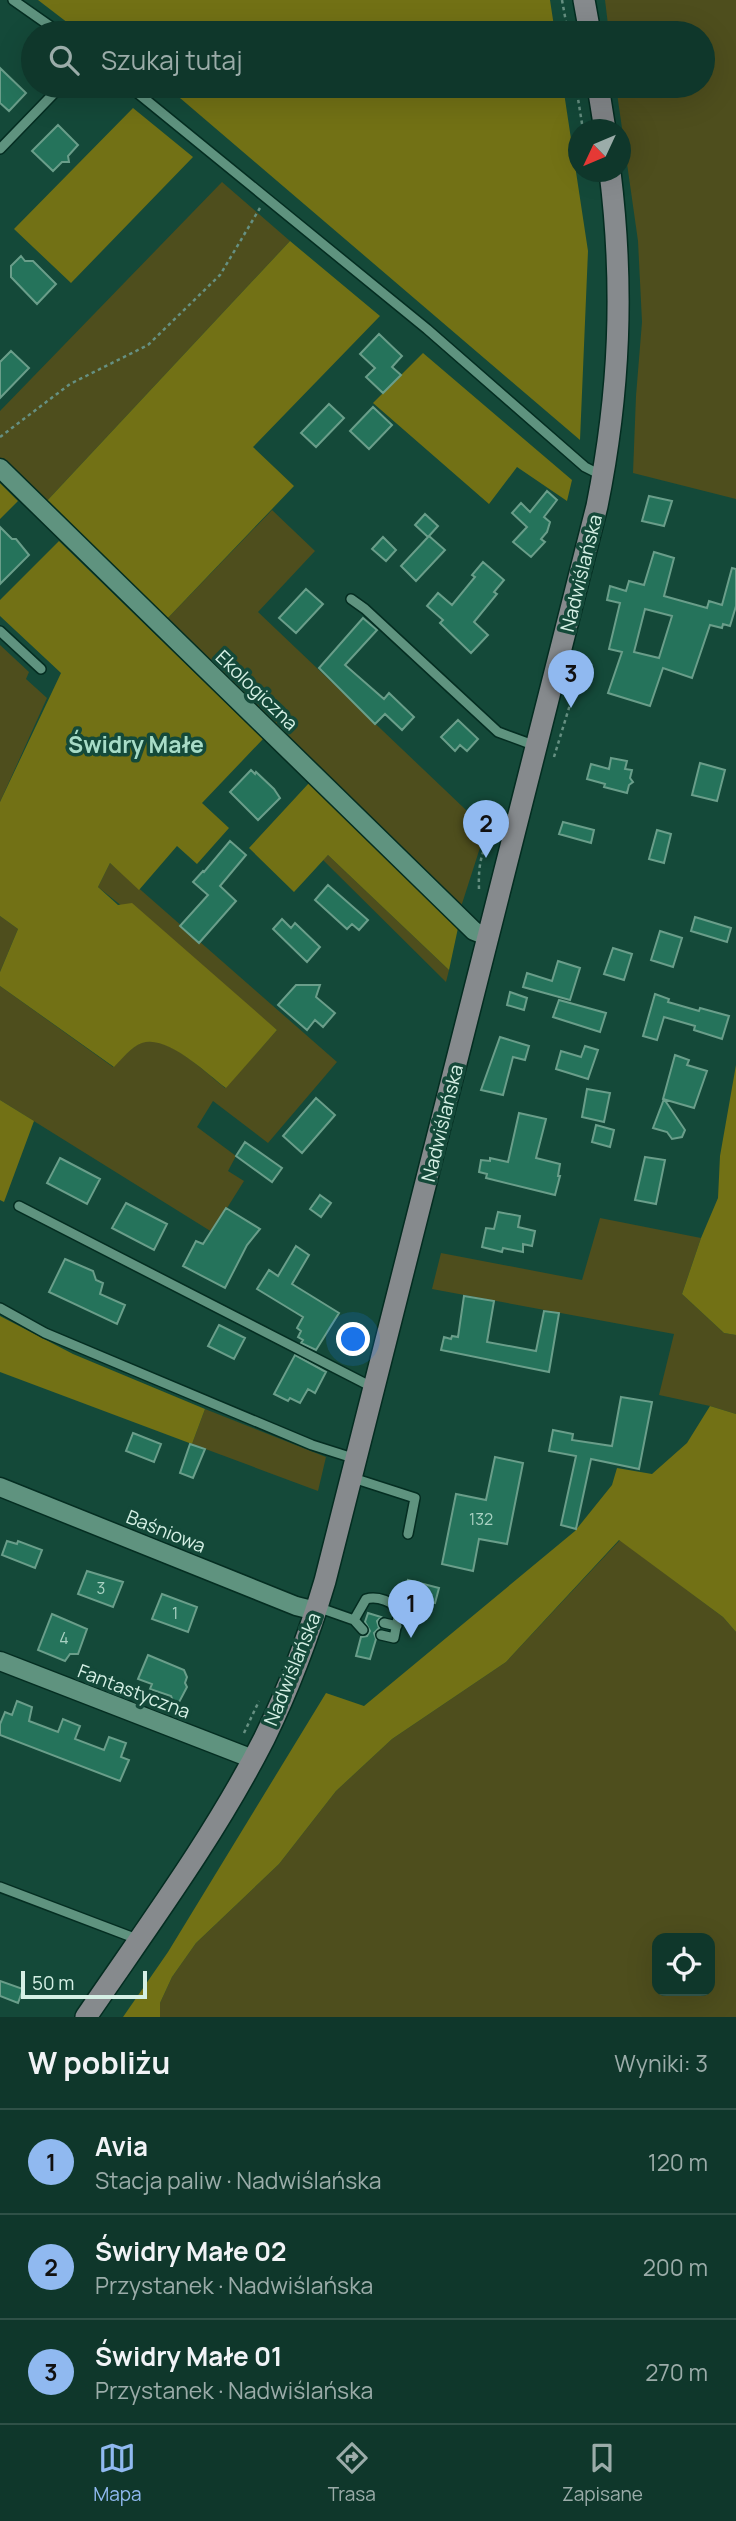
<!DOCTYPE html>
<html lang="pl">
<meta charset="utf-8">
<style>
body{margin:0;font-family:Manrope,sans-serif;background:#183f33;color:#f1f3f6}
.controls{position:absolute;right:21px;bottom:21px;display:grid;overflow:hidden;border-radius:14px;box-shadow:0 7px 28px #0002}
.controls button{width:63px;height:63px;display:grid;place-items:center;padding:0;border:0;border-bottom:2px solid #2f5147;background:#0f372b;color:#f1f3f6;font:35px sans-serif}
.compass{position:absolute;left:568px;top:119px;width:63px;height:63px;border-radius:50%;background:#0f372b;box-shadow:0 7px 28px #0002;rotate:226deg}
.scale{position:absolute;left:21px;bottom:18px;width:126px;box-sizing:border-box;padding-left:7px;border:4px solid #d5f0e5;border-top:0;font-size:19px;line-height:24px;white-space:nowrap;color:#d5f0e5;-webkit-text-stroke:5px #144939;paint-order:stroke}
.you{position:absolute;left:354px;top:1340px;width:24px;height:24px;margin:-18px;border:5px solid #fff;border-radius:50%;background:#1a73e8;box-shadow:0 0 0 10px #1a73e833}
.badge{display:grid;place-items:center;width:46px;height:46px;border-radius:50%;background:#90b9f0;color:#111;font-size:23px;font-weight:700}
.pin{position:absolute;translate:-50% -58px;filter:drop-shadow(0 2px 4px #0008)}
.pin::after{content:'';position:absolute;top:37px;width:24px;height:21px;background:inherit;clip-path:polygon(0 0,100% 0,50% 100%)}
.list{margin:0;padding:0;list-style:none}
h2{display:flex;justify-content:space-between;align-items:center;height:91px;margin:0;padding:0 28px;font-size:30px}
h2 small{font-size:23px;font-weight:400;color:#9baca9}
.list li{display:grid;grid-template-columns:46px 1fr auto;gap:21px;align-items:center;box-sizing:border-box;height:105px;padding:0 28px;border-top:2px solid #2f5147}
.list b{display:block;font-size:26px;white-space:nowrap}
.list p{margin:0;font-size:23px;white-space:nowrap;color:#9baca9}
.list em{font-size:23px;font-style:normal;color:#9baca9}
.icon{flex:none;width:38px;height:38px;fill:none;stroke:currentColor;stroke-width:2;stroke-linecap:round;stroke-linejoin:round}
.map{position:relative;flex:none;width:736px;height:2017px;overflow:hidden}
.search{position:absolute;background:#0f372b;box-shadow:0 7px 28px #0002;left:21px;right:21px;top:21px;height:77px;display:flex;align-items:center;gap:18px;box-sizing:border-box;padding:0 24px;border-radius:38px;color:#9baca9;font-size:26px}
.sheet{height:406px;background:#0f372b}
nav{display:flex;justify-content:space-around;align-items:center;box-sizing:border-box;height:98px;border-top:2px solid #2f5147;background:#0f372b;font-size:19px;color:#9baca9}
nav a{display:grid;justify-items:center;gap:4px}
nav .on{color:#90b9f0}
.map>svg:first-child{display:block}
</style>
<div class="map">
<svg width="736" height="2017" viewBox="0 0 736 2017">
<rect width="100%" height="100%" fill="#144939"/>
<!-- green -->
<path fill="#4e4e1d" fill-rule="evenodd" d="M605,0H736V499L633,473L636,396L642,322L638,241L616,86H703V33H609Z
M222,182L290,241L45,503L0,458V411Z
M272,510L315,551L258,612L486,829L460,910L165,621Z
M0,645L29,672L26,679L47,698L0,802Z
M328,855L449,970L446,982L323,860Z
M110,863L337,1062L268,1143L213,1101L197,1127L236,1156L228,1171L244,1181L212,1232L0,1100V986L113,1067C122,1059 132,1045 144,1042C169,1036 206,1073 225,1088L277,1030L98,887Z
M0,916L18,929L0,972Z
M600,1218L701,1238L682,1294L724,1333L736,1335V1414L710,1406L659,1395L674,1334L432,1289L441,1253L582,1280Z
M205,1409L326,1457L318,1491L192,1444Z
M620,1540L723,1617L736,1632V2017H160V2003L172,1977L196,1943L279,1864L336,1791L392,1739L506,1662ZM657,1938H710V1991H657Z"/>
<!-- forest -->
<path fill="#727115" d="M38,0H550L555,33H81Z
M166,86H563L588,251L580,440Z
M133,108L193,157L71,283L14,229Z
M290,241L380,316L253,447L294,486L165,621L45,503Z
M423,353L572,480L567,501L517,467L489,504L373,403Z
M0,483L18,501L0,519Z
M59,541L263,739L202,803L229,828L197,864L177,846L139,890L110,863L98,887L118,905L132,903L277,1030L226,1088C207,1074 167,1034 142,1043C131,1047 122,1059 114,1067L0,986V972L18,929L0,916V802L61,673L0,616V600Z
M309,783L458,928L449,970L328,855L294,892L249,848Z
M736,1065V1335L724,1333L682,1294L701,1238L718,1198L720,1156Z
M0,1100L34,1121L4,1202L0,1200Z
M0,1316L73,1354L205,1409L192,1444L0,1372Z
M710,1406L736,1414V1632L723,1617L619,1540L506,1662L392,1739L336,1791L279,1864L196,1943L172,1977L160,2003V2017H123L168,1952L326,1693L364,1706L575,1531L612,1485L617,1468L652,1474L687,1443Z"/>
<!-- building -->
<path fill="#25735b" stroke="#6a9e8a" stroke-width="2" fill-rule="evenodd" d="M0,68L26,93L9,111L0,103Z
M58,125L78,145L68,156L69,162H62L53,171L32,151Z
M21,256L25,261H33L56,284L37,304L11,277V266Z
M379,334L402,356L392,367L401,375L383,393L366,377L375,368L360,354Z
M11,351L29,368L0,398V362Z
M329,404L344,418L316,447L301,433Z
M373,407L392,425L369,449L350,431Z
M547,491L557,500L544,517L550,522L547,532L541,539L545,542L531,557L513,542L527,527L512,513L521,503L530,512Z
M649,496L672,501L664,526L642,521Z
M425,514L438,526L429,536L445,550L416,581L401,566L428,537L415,525Z
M0,527L12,539H16L29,555L0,584Z
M383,537L396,550L386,561L372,549Z
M654,552L674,558L664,596L707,608L709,601L722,605L732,568L736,569V606L730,626L723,624L722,628L710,625L692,678L663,668L650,706L608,693L622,652L609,649L620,603L607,600L610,586L626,591L629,581L644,585ZM645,609L672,616L659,658L634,652Z
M483,562L504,580L494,592L497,594L474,622L488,635L471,653L440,623L443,620L427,606L438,593L452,605L475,577L472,575Z
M306,589L323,604L296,633L279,618Z
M363,618L377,630L345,665L384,699L389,693L414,717L402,730L385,714L375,724L319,668Z
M458,720L478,739L467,751L460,745L455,751L441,737Z
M611,758L627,761L625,769L632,770L630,778L633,782L629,785L627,793L604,787L605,784L587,779L591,764L609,769Z
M700,763L725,770L717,801L692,795Z
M251,770L255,774L256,772L274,789L280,798L258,820L230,792Z
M563,822L594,830L591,843L559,834Z
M657,830L671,834L664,863L649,859Z
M230,841L246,855L220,886L236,901L199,943L180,926L208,895L193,882L203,871L204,872Z
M328,885L368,920L359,930L352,924L347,929L315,900Z
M695,917L731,928L727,942L691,931Z
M282,919L291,928L295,923L320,947L307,962L273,929Z
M660,931L682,938L673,967L651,960Z
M613,948L632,954L624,980L604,974Z
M558,961L580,968L570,1000L523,987L527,973L552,981Z
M296,985H320L316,997L335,1013L323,1027L315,1020L307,1030L278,1005Z
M510,992L527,998L524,1010L507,1005Z
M655,994L669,999L668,1002L699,1011L700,1008L729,1016L722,1039L694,1030L695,1026L664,1017L657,1040L643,1036Z
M559,1000L606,1013L600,1032L553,1017Z
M500,1037L529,1046L525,1060L513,1057L503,1095L481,1090Z
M585,1046L598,1050L588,1079L556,1069L561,1051L581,1057Z
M675,1055L689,1060L687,1065L707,1071L694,1108L663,1099Z
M587,1089L610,1093L604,1122L582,1117Z
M316,1098L335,1115L302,1153L283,1136Z
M664,1099L685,1130L682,1137L672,1139L667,1132L653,1128Z
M519,1113L546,1119L536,1158L560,1164L558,1176H560L555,1195L486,1178L487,1174L479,1172L481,1160L490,1161V1158L508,1162Z
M596,1125L614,1130L610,1147L592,1142Z
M245,1142L282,1168L272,1182L236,1156Z
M645,1157L665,1160L656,1204L635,1200Z
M60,1158L100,1179L87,1204L47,1183Z
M320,1195L331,1203L321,1217L310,1209Z
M126,1203L167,1224L154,1250L112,1228Z
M226,1208L260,1229L247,1245L225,1288L183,1266L196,1241L203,1244Z
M498,1212L520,1216L518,1227L535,1231L532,1246L523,1244V1252L503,1248L502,1252L482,1247L486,1228L494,1229Z
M296,1246L309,1255L292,1284L339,1313L316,1350L301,1343L303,1340L298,1337L301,1331L297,1328L303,1317L257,1289L269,1270L278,1276Z
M65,1259L93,1271L96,1280L103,1283L100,1294L125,1305L117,1324L49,1292Z
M464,1296L494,1301L487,1342L536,1351L544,1311L559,1313L549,1372L441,1350L444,1337L451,1339L452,1336L458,1337Z
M219,1325L245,1338L234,1359L208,1346Z
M295,1355L326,1372L315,1393L308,1389L300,1403L290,1398L288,1401L274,1394Z
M621,1397L652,1402L639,1469L591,1459L576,1529L561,1525L576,1456L549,1451L553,1430L573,1434L572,1440L612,1446Z
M133,1433L161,1444L154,1462L126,1451Z
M190,1444L205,1449L193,1478L180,1473Z
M495,1457L523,1463L507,1544L479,1539L473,1571L442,1564L456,1494L486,1500Z
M7,1541L17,1544L18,1541L42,1550L35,1568L2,1555Z
M87,1571L123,1582L113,1607L78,1594Z
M408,1580L439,1588L435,1603L404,1595Z
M162,1594L197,1607L188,1632L152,1619Z
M368,1613L381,1617L377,1621L379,1628L374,1633L376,1639L370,1659L356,1656L361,1637L367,1636L370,1631L365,1622Z
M52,1614L87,1629L78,1654H70L65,1661L38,1650Z
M148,1655L184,1670L187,1677L185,1683L187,1687L176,1708L171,1696L150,1689L152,1684L138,1679Z
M17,1701L32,1707L29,1721L58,1732L63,1719L80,1726L75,1739L104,1750L109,1737L126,1743L121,1757L129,1760L120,1781L0,1735V1724L5,1712L12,1715Z
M0,1981L23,1989L18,2003L0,1996Z"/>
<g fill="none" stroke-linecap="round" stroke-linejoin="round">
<defs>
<path id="service" d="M13,0L60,33
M129,86L427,329L585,467L601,475
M0,149L61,86
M351,599L365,609L498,732L536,746
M0,631L41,669
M19,1206L374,1388
M0,1308L45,1333L312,1445L356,1459
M353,1478L415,1498L408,1534
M317,1607L354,1620L363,1630
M354,1620L366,1599C377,1596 394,1601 399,1612L394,1638L381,1635
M384,1623L397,1626
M0,1887L137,1939"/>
<path id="minor" d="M0,468L474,931L489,937
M0,1487L296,1606L316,1611
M0,1661L253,1759"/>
<path id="secondary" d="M584,0L590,33
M598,86L605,130
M86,2017C148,1926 214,1837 264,1739C289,1688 309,1635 325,1581L597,506C620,392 624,286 610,172"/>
</defs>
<!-- service casing -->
<use href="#service" stroke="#042d21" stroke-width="12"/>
<!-- minor casing -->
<use href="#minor" stroke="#042d21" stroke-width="21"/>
<!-- secondary casing -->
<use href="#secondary" stroke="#042d21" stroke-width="24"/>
<!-- path -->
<path stroke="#669082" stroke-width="2.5" stroke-dasharray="3.5 3.5" stroke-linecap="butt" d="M562,0L568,33
M576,86L583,130
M0,437L70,384L148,345L220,275L260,208
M554,757L576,685H570
M479,889C478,862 482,849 496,826
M244,1733L259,1701"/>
<!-- service -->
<use href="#service" stroke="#5f937f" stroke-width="9"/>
<!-- minor -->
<use href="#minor" stroke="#5f937f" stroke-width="18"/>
<!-- secondary -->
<use href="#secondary" stroke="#868a8d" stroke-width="21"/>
</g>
<g text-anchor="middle" stroke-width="7" stroke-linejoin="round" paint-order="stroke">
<!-- number labels -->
<g font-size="16" fill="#a9d1c2">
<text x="481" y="1525">132</text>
<text x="101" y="1594">3</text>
<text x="175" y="1619">1</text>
<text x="64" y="1644">4</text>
</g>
<!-- street labels -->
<g font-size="19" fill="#d5f0e5" stroke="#144939">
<text transform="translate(581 573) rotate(-76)" y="7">Nadwiślańska</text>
<text transform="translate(257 690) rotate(44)" y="7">Ekologiczna</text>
<text transform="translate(442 1123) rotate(-76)" y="7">Nadwiślańska</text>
<text transform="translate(166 1531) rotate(22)" y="7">Baśniowa</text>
<text transform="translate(292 1669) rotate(-68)" y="7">Nadwiślańska</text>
<text transform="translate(134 1691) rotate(21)" y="7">Fantastyczna</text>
</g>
<!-- quarter labels -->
<g font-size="23" font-weight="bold" fill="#a7dcc7" stroke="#144939">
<text x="136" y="753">Świdry Małe</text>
</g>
</g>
</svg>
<div class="controls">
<button><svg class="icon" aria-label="locate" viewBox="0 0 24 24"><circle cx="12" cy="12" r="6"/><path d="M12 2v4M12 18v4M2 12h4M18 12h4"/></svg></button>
</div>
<svg class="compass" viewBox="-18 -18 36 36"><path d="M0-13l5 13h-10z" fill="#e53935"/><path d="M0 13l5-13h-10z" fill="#9baca9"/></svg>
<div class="scale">50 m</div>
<div class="you"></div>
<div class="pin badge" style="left:411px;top:1638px">1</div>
<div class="pin badge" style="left:486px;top:858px">2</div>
<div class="pin badge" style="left:571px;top:708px">3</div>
<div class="search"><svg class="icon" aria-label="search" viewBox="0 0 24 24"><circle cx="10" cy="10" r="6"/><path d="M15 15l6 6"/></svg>Szukaj tutaj</div>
</div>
<section class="sheet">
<h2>W pobliżu<small>Wyniki: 3</small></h2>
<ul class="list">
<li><span class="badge">1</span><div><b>Avia</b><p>Stacja paliw · Nadwiślańska</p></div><em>120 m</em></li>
<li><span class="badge">2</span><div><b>Świdry Małe 02</b><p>Przystanek · Nadwiślańska</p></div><em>200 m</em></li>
<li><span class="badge">3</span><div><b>Świdry Małe 01</b><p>Przystanek · Nadwiślańska</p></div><em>270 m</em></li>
</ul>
</section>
<nav>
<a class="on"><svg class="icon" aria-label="map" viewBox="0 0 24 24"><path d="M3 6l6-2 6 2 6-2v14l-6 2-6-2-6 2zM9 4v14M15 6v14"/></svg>Mapa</a>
<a><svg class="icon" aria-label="directions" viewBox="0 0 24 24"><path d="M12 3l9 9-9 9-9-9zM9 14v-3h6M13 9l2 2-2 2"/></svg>Trasa</a>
<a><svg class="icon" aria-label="saved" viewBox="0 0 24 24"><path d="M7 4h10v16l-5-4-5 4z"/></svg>Zapisane</a>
</nav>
